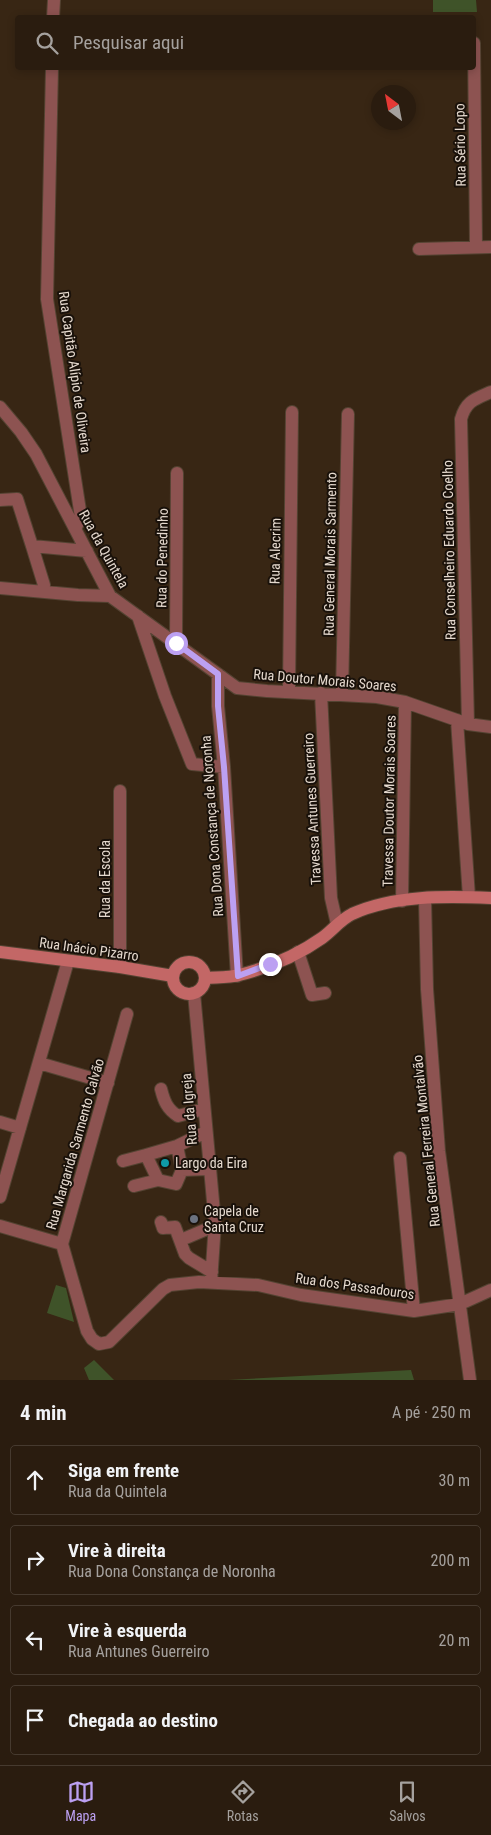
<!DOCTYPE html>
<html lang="pt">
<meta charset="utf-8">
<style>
body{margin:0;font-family:"Roboto Condensed",sans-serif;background:#322518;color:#f1f3f6}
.compass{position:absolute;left:371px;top:85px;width:45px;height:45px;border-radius:50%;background:#2a1c0f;box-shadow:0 2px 8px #0003;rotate:328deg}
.stop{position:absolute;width:15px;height:15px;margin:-11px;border:4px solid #bca0f2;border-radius:50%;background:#fff}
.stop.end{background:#bca0f2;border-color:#fff;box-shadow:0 1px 5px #0008}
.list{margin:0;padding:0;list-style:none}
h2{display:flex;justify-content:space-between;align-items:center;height:65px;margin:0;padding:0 20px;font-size:21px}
h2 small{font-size:16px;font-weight:400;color:#a5a19e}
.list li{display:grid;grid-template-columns:32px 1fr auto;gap:15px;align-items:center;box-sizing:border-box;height:70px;margin:0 10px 10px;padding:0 10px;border:1px solid #463a2f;border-radius:5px}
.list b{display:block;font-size:19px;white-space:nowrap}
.list p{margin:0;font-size:16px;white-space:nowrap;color:#a5a19e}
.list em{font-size:16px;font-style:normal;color:#a5a19e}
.icon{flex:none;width:28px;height:28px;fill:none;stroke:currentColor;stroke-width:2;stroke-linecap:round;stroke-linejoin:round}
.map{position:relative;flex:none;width:491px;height:1380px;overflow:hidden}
.search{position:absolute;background:#2a1c0f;box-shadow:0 2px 8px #0003;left:15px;right:15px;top:15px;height:55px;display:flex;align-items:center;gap:12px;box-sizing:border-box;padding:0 18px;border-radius:5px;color:#a5a19e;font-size:19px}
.sheet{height:385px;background:#2a1c0f}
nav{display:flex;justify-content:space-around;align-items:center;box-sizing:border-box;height:70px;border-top:1px solid #463a2f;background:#2a1c0f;font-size:14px;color:#a5a19e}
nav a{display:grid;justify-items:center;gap:2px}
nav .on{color:#bca0f2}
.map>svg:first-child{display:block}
</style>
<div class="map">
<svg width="491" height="1380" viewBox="0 0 491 1380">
<rect width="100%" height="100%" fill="#382614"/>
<!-- green -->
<path fill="#3f5329" d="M433,0H476L477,12H433Z
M56,1285L66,1288L74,1322L47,1313Z
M94,1360L114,1380H89L84,1368Z
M411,1370L414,1380H228Z"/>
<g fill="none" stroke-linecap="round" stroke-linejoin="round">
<defs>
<path id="street" d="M53,18L54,0
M474,43L476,247
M52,68L47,299L81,517L75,529
M419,249L491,247
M0,407L21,432L36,454L110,596L237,688L267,691L377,697L405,702L468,724L491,727
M0,500L17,499L32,546L87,551
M32,546L44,585
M0,588L78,595L110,596
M138,616L165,696L192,764L224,767
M176,643L177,473
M218,674V706L224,767L237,976
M289,691L292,412
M321,693L331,898L337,924
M342,694L348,414
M457,720L469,897
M468,724L461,419C466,401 475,399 491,392
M425,898L427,989L439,1151L470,1380
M402,901L405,702
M298,952L312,995L325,993
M120,967V791
M194,993L215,1223L211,1282
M127,1014L62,1244L87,1331L92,1339L99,1344L109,1342L163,1289L170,1285L199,1282L258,1285L301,1295L414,1311L460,1304L491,1290
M39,1063L108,1083
M161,1089C164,1101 167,1109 178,1116L204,1109
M0,1122L20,1128
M206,1132L177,1146L146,1155L158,1180L176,1184L182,1170L210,1169
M177,1146L182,1170
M400,1158L414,1311
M123,1161L146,1155
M134,1186L158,1180
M0,1197L68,961
M161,1222L163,1228L175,1227L185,1254L189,1258L212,1272
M0,1226L62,1244
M181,1240L214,1226"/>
<path id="secondary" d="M0,952L120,967L173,976
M173 978a16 16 0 1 1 32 0a16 16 0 1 1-32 0Z
M205,978C216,977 228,978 239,975C267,968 298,955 322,938C333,930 340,920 352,914C394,895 446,896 491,898"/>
</defs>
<!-- street casing -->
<use href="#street" stroke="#544332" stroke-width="14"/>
<!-- secondary casing -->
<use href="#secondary" stroke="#544332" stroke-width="14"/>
<!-- street -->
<use href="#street" stroke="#8d5351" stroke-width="12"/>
<!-- secondary -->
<use href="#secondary" stroke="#c36766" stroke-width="12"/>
</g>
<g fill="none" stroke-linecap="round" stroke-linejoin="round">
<!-- route -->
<path stroke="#bca0f2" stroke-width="6" d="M176,643L218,674V706L224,767L238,976L270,964"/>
</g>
<!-- markers -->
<circle fill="#0f9aa8" stroke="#19110a" stroke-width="2" cx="165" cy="1163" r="5"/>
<circle fill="#6b7280" stroke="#19110a" stroke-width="2" cx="194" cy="1219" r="5"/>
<g text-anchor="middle" stroke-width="4" stroke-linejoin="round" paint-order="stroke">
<!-- street labels -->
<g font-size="14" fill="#e5d9ce" stroke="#19110a">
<text transform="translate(460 145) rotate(-91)" y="5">Rua Sério Lopo</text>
<text transform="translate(75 372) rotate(82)" y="5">Rua Capitão Alípio de Oliveira</text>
<text transform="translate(104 549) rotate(61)" y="5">Rua da Quintela</text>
<text transform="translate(449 550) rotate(-91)" y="5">Rua Conselheiro Eduardo Coelho</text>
<text transform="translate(275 551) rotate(-89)" y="5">Rua Alecrim</text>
<text transform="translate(330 554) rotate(-89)" y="5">Rua General Morais Sarmento</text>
<text transform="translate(162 558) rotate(-89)" y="5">Rua do Penedinho</text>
<text transform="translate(325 680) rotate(5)" y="5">Rua Doutor Morais Soares</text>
<text transform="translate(389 801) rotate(-89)" y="5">Travessa Doutor Morais Soares</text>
<text transform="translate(312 809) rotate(-93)" y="5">Travessa Antunes Guerreiro</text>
<text transform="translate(212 826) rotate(-94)" y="5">Rua Dona Constança de Noronha</text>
<text transform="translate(105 879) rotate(-90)" y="5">Rua da Escola</text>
<text transform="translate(89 949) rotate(8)" y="5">Rua Inácio Pizarro</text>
<text transform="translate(189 1109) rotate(-95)" y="5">Rua da Igreja</text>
<text transform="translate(426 1141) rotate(-96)" y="5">Rua General Ferreira Montalvão</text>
<text transform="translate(75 1144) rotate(-74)" y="5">Rua Margarida Sarmento Calvão</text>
<text transform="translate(355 1286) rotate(8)" y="5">Rua dos Passadouros</text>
</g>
<!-- poi labels -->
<g font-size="14" fill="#e5d9ce" stroke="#19110a" text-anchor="start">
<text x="175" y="1168">Largo da Eira</text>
<text x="204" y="1216">Capela de<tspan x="204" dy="16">Santa Cruz</tspan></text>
</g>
</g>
</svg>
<svg class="compass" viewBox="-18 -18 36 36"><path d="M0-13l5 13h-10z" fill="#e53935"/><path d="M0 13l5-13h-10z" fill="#a5a19e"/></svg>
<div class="stop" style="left:176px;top:643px"></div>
<div class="stop end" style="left:270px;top:964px"></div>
<div class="search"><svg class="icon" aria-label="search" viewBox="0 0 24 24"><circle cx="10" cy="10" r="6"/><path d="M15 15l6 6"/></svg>Pesquisar aqui</div>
</div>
<section class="sheet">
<h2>4 min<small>A pé · 250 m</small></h2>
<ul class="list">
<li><svg class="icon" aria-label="ahead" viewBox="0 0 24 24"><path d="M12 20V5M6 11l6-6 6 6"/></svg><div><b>Siga em frente</b><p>Rua da Quintela</p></div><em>30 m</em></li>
<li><svg class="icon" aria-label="right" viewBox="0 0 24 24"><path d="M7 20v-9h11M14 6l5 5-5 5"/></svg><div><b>Vire à direita</b><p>Rua Dona Constança de Noronha</p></div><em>200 m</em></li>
<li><svg class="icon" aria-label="left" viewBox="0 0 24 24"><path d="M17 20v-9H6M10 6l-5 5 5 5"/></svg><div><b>Vire à esquerda</b><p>Rua Antunes Guerreiro</p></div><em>20 m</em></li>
<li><svg class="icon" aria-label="arrive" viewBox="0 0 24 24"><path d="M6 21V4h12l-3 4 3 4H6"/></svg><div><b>Chegada ao destino</b></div></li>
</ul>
</section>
<nav>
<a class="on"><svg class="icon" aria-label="map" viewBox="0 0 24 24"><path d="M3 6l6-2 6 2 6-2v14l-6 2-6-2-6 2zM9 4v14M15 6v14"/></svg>Mapa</a>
<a><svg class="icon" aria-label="directions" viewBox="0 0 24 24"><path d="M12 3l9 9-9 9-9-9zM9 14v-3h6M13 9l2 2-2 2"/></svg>Rotas</a>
<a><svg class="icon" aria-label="saved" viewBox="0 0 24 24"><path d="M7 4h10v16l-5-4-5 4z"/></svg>Salvos</a>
</nav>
